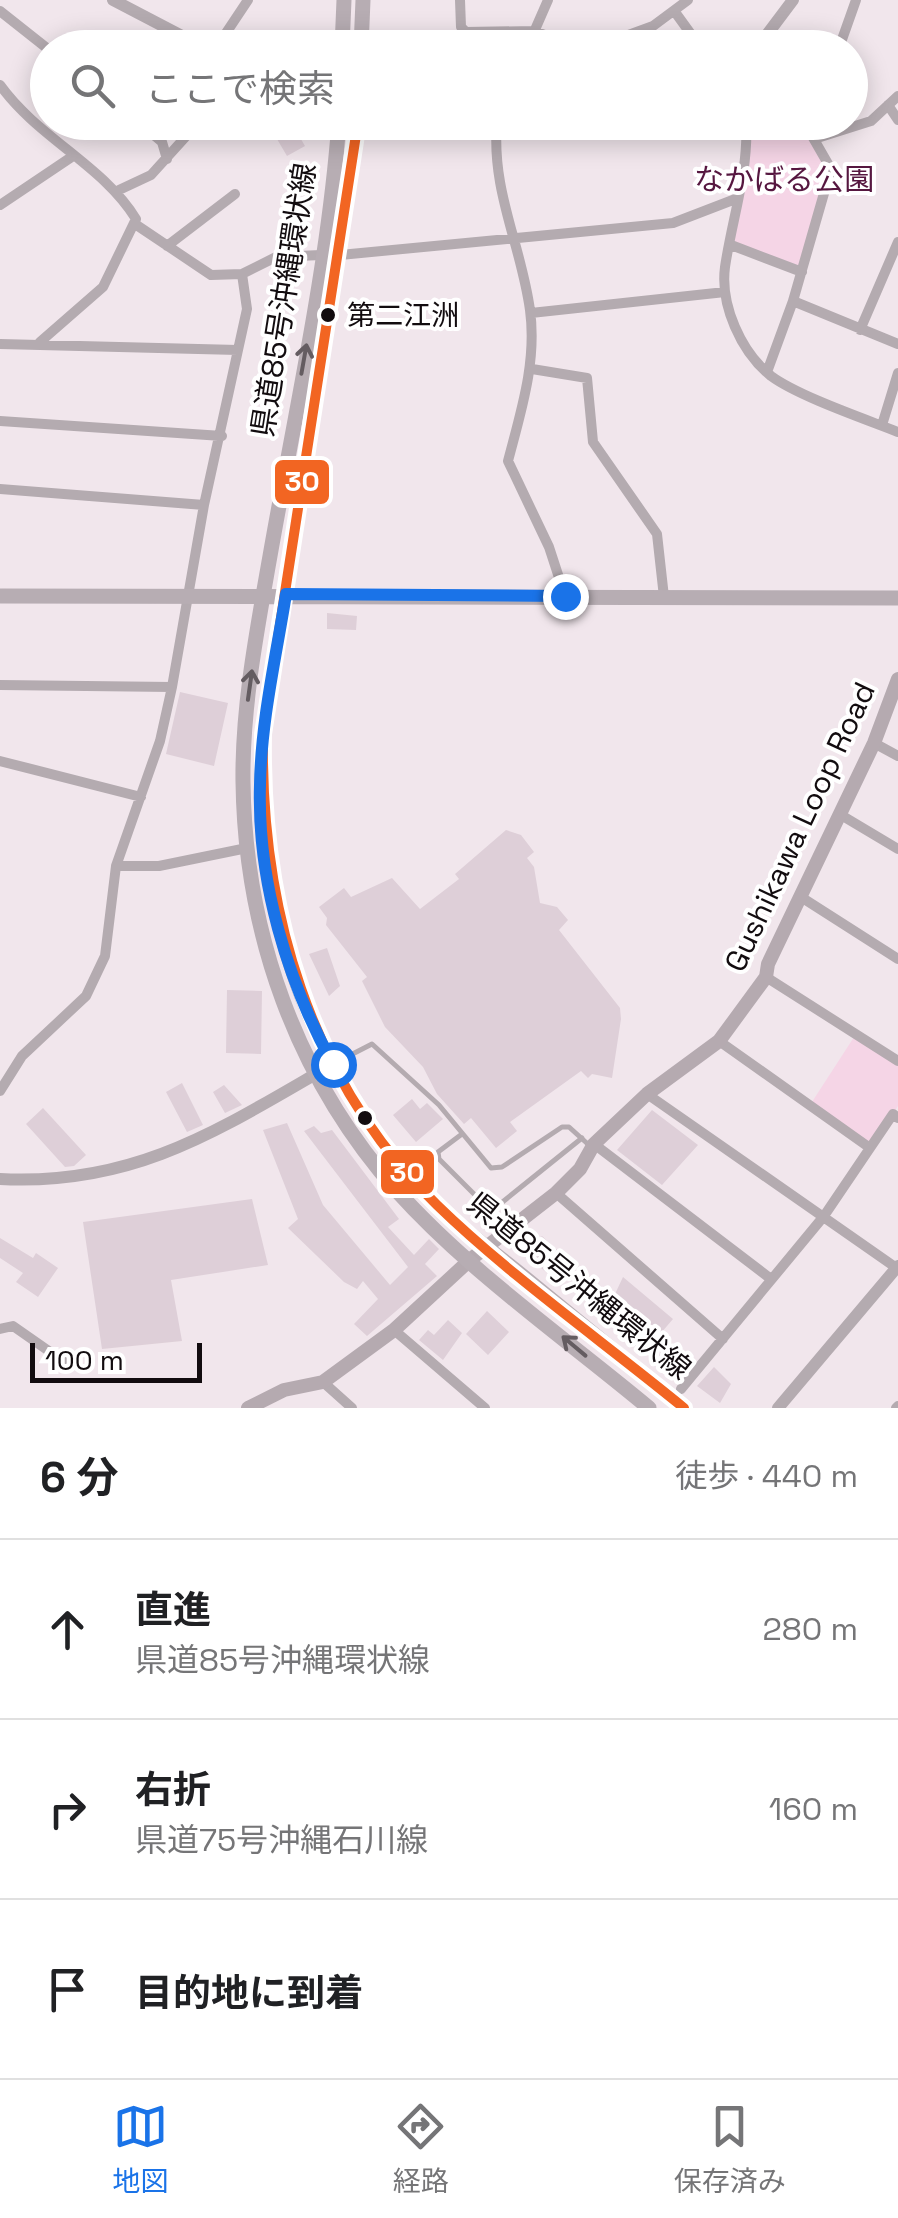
<!DOCTYPE html>
<html lang="ja">
<meta charset="utf-8">
<style>
body{margin:0;font-family:"Space Grotesk","Noto Sans JP",sans-serif;background:#f6f6f6;color:#202124}
.scale{position:absolute;left:30px;bottom:25px;width:172px;box-sizing:border-box;padding-left:10px;border:5px solid #120c0f;border-top:0;font-size:28px;line-height:35px;white-space:nowrap;color:#120c0f;-webkit-text-stroke:8px #fff;paint-order:stroke}
.stop{position:absolute;width:30px;height:30px;margin:-22px;border:8px solid #1a73e8;border-radius:50%;background:#fff}
.stop.end{background:#1a73e8;border-color:#fff;box-shadow:0 2px 10px #0008}
.list{margin:0;padding:0;list-style:none}
h2{display:flex;justify-content:space-between;align-items:center;height:130px;margin:0;padding:0 40px;font-size:42px}
h2 small{font-size:32px;font-weight:400;color:#757577}
.list li{display:grid;grid-template-columns:65px 1fr auto;gap:30px;align-items:center;box-sizing:border-box;height:180px;padding:0 40px;border-top:2px solid #e0e0e0}
.list b{display:block;font-size:38px;white-space:nowrap}
.list p{margin:0;font-size:32px;white-space:nowrap;color:#757577}
.list em{font-size:32px;font-style:normal;color:#757577}
.icon{flex:none;width:55px;height:55px;fill:none;stroke:currentColor;stroke-width:2;stroke-linecap:round;stroke-linejoin:round}
.map{position:relative;flex:none;width:898px;height:1408px;overflow:hidden}
.search{position:absolute;background:#fff;box-shadow:0 5px 25px #0003;left:30px;right:30px;top:30px;height:110px;display:flex;align-items:center;gap:25px;box-sizing:border-box;padding:0 35px;border-radius:55px;color:#757577;font-size:38px}
.sheet{height:670px;background:#fff}
nav{display:flex;justify-content:space-around;align-items:center;box-sizing:border-box;height:140px;border-top:2px solid #e0e0e0;background:#fff;font-size:28px;color:#757577}
nav a{display:grid;justify-items:center;gap:5px}
nav .on{color:#1a73e8}
.map>svg:first-child{display:block}
</style>
<div class="map">
<svg width="898" height="1408" viewBox="0 0 898 1408">
<rect width="100%" height="100%" fill="#f1e6ec"/>
<!-- green -->
<path fill="#f5d5e6" d="M746,123H804L831,169L802,272L731,245Z
M856,1034L898,1061V1106L870,1148L810,1105Z"/>
<!-- building -->
<path fill="#decfd8" d="M267,122H291L305,146L287,156Z
M327,613L357,616L356,630L327,629Z
M180,692L228,703L214,766L166,754Z
M506,830L521,835L534,852L527,858L534,867L540,903L557,907L568,920L559,930L620,1008L621,1019L612,1078L592,1074L588,1078L581,1071L510,1122L517,1131L496,1148L471,1118L464,1124L437,1094L423,1067L385,1027L362,981L367,977L326,925L327,918L319,907L344,888L351,897L392,878L420,909L459,879L455,874Z
M327,948L340,986L329,996L309,954Z
M227,990L262,991L261,1054L226,1053Z
M182,1083L203,1125L187,1132L166,1092Z
M224,1085L242,1105L225,1113L213,1092Z
M412,1099L420,1109L427,1103L443,1119L416,1142L393,1115Z
M43,1108L86,1155L74,1166L65,1167L26,1124Z
M652,1110L698,1145L662,1185L617,1150Z
M287,1123L323,1205L390,1285L408,1267L304,1131L314,1126L321,1133L332,1130L399,1219L388,1227L414,1255L429,1239L439,1249L425,1264L437,1276L367,1336L354,1324L378,1299L363,1281L357,1289L344,1282L288,1228L298,1219L263,1130Z
M252,1199L268,1265L171,1280L182,1341L102,1349L83,1222Z
M542,1236L566,1258L548,1274L525,1254Z
M0,1238L33,1258L36,1253L58,1268L38,1297L16,1282L23,1273L0,1258Z
M623,1277L673,1319L661,1333L615,1294Z
M487,1311L509,1332L488,1355L466,1334Z
M448,1320L462,1333L443,1360L419,1340L428,1330L434,1335Z
M714,1367L731,1384L720,1403L697,1386Z"/>
<g fill="none" stroke-linecap="round" stroke-linejoin="round">
<!-- service -->
<path stroke="#b4abb0" stroke-width="5" d="M335,1063L372,1044L439,1105L491,1168L502,1167L562,1127H569L590,1146
M462,1134L438,1152L439,1159L488,1208L500,1204L582,1138"/>
<!-- minor -->
<path stroke="#b4abb0" stroke-width="10" d="M460,0L461,27L466,32L534,31L571,45H601L653,26L688,0
M0,11L48,49
M675,12L701,48
M216,48L248,0
M527,48L548,0
M839,48L856,0
M0,85C38,138 103,165 136,219L103,287L40,342
M888,105L898,120
M138,122L162,142L167,159
M497,122C491,191 521,244 530,310C537,362 521,411 508,461L549,547L565,596
M746,122C749,171 732,219 725,267C720,305 741,352 771,376C798,396 865,419 898,432
M804,122L831,169L793,301L898,344
M814,139L871,121L898,96
M119,190L151,175L199,122
M0,205L73,156
M135,224L211,275L242,274L276,257L321,255
M731,245L802,272
M167,246L235,194
M340,255L673,223L738,198
M531,313L725,292
M860,330L898,242
M0,344L238,350
M532,369L587,378L593,442L657,534L664,597
M767,372L793,301
M0,421L222,436
M882,425L898,373
M0,489L204,505
M0,685L172,687
M874,743L898,756
M0,761L141,797
M841,815L898,849
M116,866H159L247,848
M801,897L898,959
M766,977L898,1061
M0,1091L22,1056L86,996L105,956L116,866L160,741L172,687L204,505L247,309L242,274
M647,1094L898,1269
M594,1144L771,1279
M870,1148L893,1114L898,1118
M556,1193L723,1339
M0,1329L13,1326L66,1363
M394,1330L485,1408
M323,1382L352,1408
M681,1389L824,1216L870,1148L719,1041
M896,1408L898,1406"/>
<!-- tertiary -->
<path stroke="#b4abb0" stroke-width="12" d="M113,0L205,48
M757,48L793,0
M497,122L557,128L618,122
M0,1179C136,1186 220,1129 333,1064
M778,1408L898,1266"/>
<!-- secondary -->
<path stroke="#b5aab0" stroke-width="14" d="M248,1408L284,1390L323,1382L394,1330L471,1259L556,1193L580,1169L594,1144L647,1094L719,1041L766,977L768,964L874,743L898,679"/>
<!-- primary -->
<path stroke="#b7adb3" stroke-width="15" d="M342,48L344,0
M361,48L363,0
M339,122C328,268 295,413 270,556C257,630 242,707 243,782C245,933 296,1077 397,1191C470,1272 565,1338 649,1408
M358,122L263,734C251,903 309,1070 426,1194C453,1223 488,1248 519,1273C574,1318 629,1363 684,1408
M0,596L898,598"/>
<defs>
<path id="bus-1" d="M358,122L263,734C260,908 309,1081 437,1205C510,1276 605,1343 684,1408"/>
</defs>
<!-- bus-1 casing -->
<use href="#bus-1" stroke="#fff" stroke-width="18"/>
<!-- bus-1 -->
<use href="#bus-1" stroke="#f26522" stroke-width="10"/>
</g>
<!-- one-way arrows -->
<defs><path id="oneway-shaft" d="M-6 0H5M1.5-3L5.5 0L1.5 3" fill="none" stroke-width="1.6" stroke-linecap="round" stroke-linejoin="round" transform="scale(2.5)"/></defs>
<g stroke="#645c61">
<use href="#oneway-shaft" transform="translate(304 359) rotate(-80)"/>
<use href="#oneway-shaft" transform="translate(250 685) rotate(-82)"/>
<use href="#oneway-shaft" transform="translate(574 1346) rotate(-140)"/>
</g>
<g fill="none" stroke-linecap="round" stroke-linejoin="round">
<!-- route -->
<path stroke="#1a73e8" stroke-width="12" d="M333,1064C287,981 257,880 260,785C261,721 276,657 286,594L565,596"/>
</g>
<!-- markers -->
<g fill="#120c0f" stroke="#fff" stroke-width="4">
<circle cx="328" cy="315" r="9"/>
<circle cx="365" cy="1118" r="9"/>
</g>
<g text-anchor="middle" stroke-width="8" stroke-linejoin="round" paint-order="stroke">
<!-- bus labels -->
<g font-size="28" fill="#120c0f" stroke="#fff" text-anchor="start">
<text x="347" y="325">第二江洲</text>
</g>
<!-- park labels -->
<g font-size="30" fill="#561740" stroke="#fff">
<text x="784" y="190">なかばる公園</text>
</g>
<!-- street labels -->
<g font-size="30" fill="#120c0f" stroke="#fff">
<text transform="translate(284 300) rotate(-81)" y="10">県道85号沖縄環状線</text>
<text transform="translate(800 827) rotate(-65)" y="10">Gushikawa Loop Road</text>
<text transform="translate(579 1286) rotate(39)" y="10">県道85号沖縄環状線</text>
</g>
</g>
<g stroke="#fff" stroke-width="4">
<rect x="273" y="458" width="58" height="48" rx="10" fill="#f26522"/>
<rect x="379" y="1148" width="57" height="48" rx="10" fill="#f26522"/>
</g>
<g font-size="28" text-anchor="middle" font-weight="bold" fill="#fff">
<text x="302" y="491">30</text>
<text x="407" y="1182">30</text>
</g>
</svg>
<div class="scale">100 m</div>
<div class="stop" style="left:333px;top:1064px"></div>
<div class="stop end" style="left:565px;top:596px"></div>
<div class="search"><svg class="icon" aria-label="search" viewBox="0 0 24 24"><circle cx="10" cy="10" r="6"/><path d="M15 15l6 6"/></svg>ここで検索</div>
</div>
<section class="sheet">
<h2>6 分<small>徒歩 · 440 m</small></h2>
<ul class="list">
<li><svg class="icon" aria-label="ahead" viewBox="0 0 24 24"><path d="M12 20V5M6 11l6-6 6 6"/></svg><div><b>直進</b><p>県道85号沖縄環状線</p></div><em>280 m</em></li>
<li><svg class="icon" aria-label="right" viewBox="0 0 24 24"><path d="M7 20v-9h11M14 6l5 5-5 5"/></svg><div><b>右折</b><p>県道75号沖縄石川線</p></div><em>160 m</em></li>
<li><svg class="icon" aria-label="arrive" viewBox="0 0 24 24"><path d="M6 21V4h12l-3 4 3 4H6"/></svg><div><b>目的地に到着</b></div></li>
</ul>
</section>
<nav>
<a class="on"><svg class="icon" aria-label="map" viewBox="0 0 24 24"><path d="M3 6l6-2 6 2 6-2v14l-6 2-6-2-6 2zM9 4v14M15 6v14"/></svg>地図</a>
<a><svg class="icon" aria-label="directions" viewBox="0 0 24 24"><path d="M12 3l9 9-9 9-9-9zM9 14v-3h6M13 9l2 2-2 2"/></svg>経路</a>
<a><svg class="icon" aria-label="saved" viewBox="0 0 24 24"><path d="M7 4h10v16l-5-4-5 4z"/></svg>保存済み</a>
</nav>
